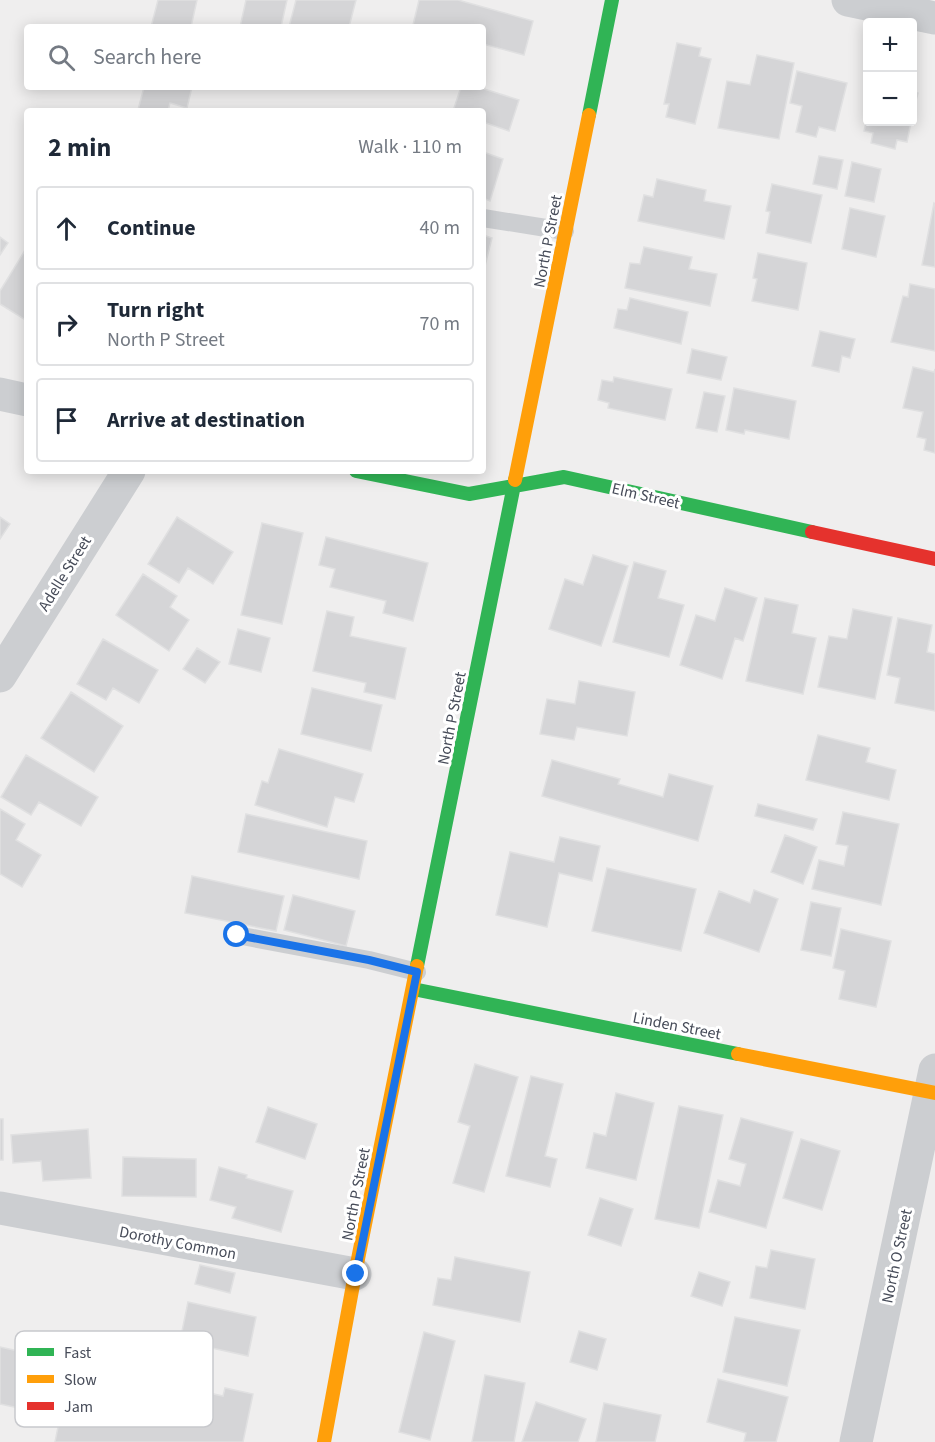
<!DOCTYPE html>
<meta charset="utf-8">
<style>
body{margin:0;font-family:"Source Sans 3",sans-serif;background:#f2f2f3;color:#1f2937}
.controls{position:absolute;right:18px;top:18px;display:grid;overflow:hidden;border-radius:6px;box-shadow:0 3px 15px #0003}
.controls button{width:54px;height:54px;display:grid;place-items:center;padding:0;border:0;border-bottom:2px solid #e0e1e3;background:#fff;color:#1f2937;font:30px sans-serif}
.stop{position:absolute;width:18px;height:18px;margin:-14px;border:4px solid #1a73e8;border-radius:50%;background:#fff}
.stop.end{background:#1a73e8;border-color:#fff;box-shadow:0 2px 6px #0008}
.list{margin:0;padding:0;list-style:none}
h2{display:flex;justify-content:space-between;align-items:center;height:78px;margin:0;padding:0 24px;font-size:26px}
h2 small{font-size:20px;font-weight:400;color:#747a83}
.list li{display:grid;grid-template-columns:39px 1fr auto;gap:18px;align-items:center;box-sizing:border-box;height:84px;margin:0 12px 12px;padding:0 12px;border:2px solid #e0e1e3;border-radius:6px}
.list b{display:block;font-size:22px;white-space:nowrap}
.list p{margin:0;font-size:20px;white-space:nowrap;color:#747a83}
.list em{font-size:20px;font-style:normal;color:#747a83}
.icon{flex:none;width:33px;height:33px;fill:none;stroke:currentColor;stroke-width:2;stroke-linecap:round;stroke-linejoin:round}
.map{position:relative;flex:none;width:935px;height:1442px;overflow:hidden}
.search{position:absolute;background:#fff;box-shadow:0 3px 15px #0003;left:24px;top:24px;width:462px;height:66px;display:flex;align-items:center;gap:15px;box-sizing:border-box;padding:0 21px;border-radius:6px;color:#747a83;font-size:22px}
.panel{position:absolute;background:#fff;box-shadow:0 3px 15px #0003;left:24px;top:108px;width:462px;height:366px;border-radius:6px}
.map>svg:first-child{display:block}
</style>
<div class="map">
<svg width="935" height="1442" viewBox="0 0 935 1442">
<rect width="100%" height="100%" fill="#efeeee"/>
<!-- building -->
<path fill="#d5d5d7" stroke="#e0e0e1" stroke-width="1.5" d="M158,0H197L191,27H151Z
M246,0H287L281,27H240Z
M296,0H356L349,27H289Z
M419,0H458L533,21L524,55L483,44V27H422L413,25Z
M677,43L701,48L699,56L711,59L695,124L666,117L669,104H664Z
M757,55L794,63L779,139L718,128L727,81L750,85Z
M797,71L847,83L835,131L819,127L816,137L796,132L802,106L790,103Z
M144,87H192L187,108L170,103L168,111H143L138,110Z
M461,87H478L519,100L509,131L483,122V111H453Z
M912,92L918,93L912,116Z
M868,114V122H911L907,142L897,140L895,149L871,143L873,133L864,131Z
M483,152L503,159L490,201L483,198Z
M819,156L843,160L837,189L813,184Z
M852,162L881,169L874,202L845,196Z
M657,179L706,190L704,201L731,206L724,239L638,221L644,195L653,197Z
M772,184L822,195L811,243L766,233L770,212L766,211Z
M934,203L935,204V267L922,265Z
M850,208L885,216L876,257L842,249Z
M483,235L492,238L483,274Z
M0,237L8,243L0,255Z
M27,247V321L0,304V291Z
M644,247L692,257L689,269L717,274L710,306L625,288L630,263L640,264Z
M758,253L807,263L798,310L752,301L757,279L753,278Z
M910,284L935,289V351L891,342L903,296L908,297Z
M630,298L688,312L681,344L614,328L618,309L627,310Z
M820,331L855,339L850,358L842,356L839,372L812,366Z
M692,349L727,357L721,380L687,373Z
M913,367L934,372L935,369V453L924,450L926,439L917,437L923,412L903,408Z
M614,377L672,389L665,420L608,408L609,403L598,400L602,380L613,382Z
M734,388L796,401L789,439L745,430L744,434L726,430Z
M704,392L725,396L717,432L696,428Z
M0,517L10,524L0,539Z
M177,517L233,552L213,584L188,568L179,583L148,564Z
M262,523L303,533L282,624L241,615Z
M326,537L428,563L413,621L383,613L386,601L330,587L335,569L319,565Z
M593,555L628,566L601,646L549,629L565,579L583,585Z
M634,562L666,571L658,598L684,605L669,657L613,642Z
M143,574L177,596L170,607L189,620L169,651L116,615Z
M725,588L757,598L743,641L735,638L722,679L680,665L696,615L715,621Z
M765,598L798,605L792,633L816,638L803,694L746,681Z
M853,609L892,617L875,699L818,687L829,636L847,639Z
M327,611L354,617L350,636L406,648L395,699L364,692L366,683L313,671Z
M898,618L932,625L927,652L935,654V711L895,703L900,678L887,675Z
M238,629L270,638L261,672L229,664Z
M103,639L158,670L139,703L113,688L106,700L77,684Z
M197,648L220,662L205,683L183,669Z
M579,681L635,692L627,736L577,727L574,740L540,734L547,699L575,704Z
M312,688L382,705L371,751L301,734Z
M71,692L123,726L94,772L41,738Z
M818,735L870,748L866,762L896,770L889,800L806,780Z
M279,749L363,774L354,802L335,797L327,827L255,805L262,781L268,783Z
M26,755L98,797L81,826L39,802L31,815L1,797Z
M552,760L620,779L618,784L663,797L669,774L713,786L698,841L542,796Z
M758,804L817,819L813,830L755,816Z
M0,809L25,824L16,840L41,855L22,887L0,874Z
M843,812L899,824L881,905L812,889L819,860L844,866L848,846L836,844Z
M246,814L367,841L359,879L238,852Z
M785,835L817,847L803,884L771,872Z
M560,837L600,846L592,881L559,873L547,927L496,915L510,852L554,862Z
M607,868L696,889L681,951L592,931Z
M192,876L284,896L276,931L185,913Z
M754,890L778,899L759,952L704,933L719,891L750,903Z
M293,895L355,911L346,946L284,930Z
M811,902L841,908L831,956L801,950Z
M841,929L891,941L876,1007L839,999L845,971L833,968Z
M475,1064L518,1077L484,1192L453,1183L470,1126L458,1122Z
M531,1076L563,1084L545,1156L557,1159L550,1187L506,1176Z
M616,1093L654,1103L636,1180L586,1168L594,1133L606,1136Z
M679,1106L723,1115L699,1228L655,1219Z
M268,1107L317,1124L305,1159L256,1142Z
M741,1118L793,1132L766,1228L709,1212L718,1180L740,1186L746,1164L729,1159Z
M0,1119H3V1160H0Z
M88,1129L91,1178L43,1181L41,1161L13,1163L11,1135Z
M801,1139L840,1151L822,1210L783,1198Z
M123,1157L196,1159V1197L122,1196Z
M219,1167L247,1175L246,1178L293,1191L281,1232L232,1218L236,1207L210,1200Z
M600,1198L633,1209L621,1246L588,1235Z
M771,1250L815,1259L805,1309L750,1298L756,1266L767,1268Z
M455,1257L530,1272L520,1322L433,1305L438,1278L451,1280Z
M200,1265L235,1273L230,1293L195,1284Z
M699,1272L730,1282L722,1306L691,1296Z
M188,1302L256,1317L248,1356L180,1341Z
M735,1317L800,1330L787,1386L723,1372Z
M579,1331L606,1339L597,1370L570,1362Z
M424,1332L455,1341L430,1440L399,1432Z
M0,1347L223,1396L225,1388L253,1394L243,1442H55L60,1417L0,1404Z
M485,1375L525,1383L514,1442H472Z
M718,1379L788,1397L776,1442H744L746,1433L707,1422Z
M536,1402L586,1419L578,1442H522Z
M604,1403L661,1415L655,1442H596Z"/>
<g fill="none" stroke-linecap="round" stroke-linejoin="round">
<!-- lane -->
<path stroke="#ccced1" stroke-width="18" d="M483,218L565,231
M237,935L369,960L417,972"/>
<!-- street -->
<path stroke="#ccced1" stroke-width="33" d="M848,0L935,18
M0,394L27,400
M0,676L129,471
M0,1208L355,1274
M856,1442L935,1070"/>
<!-- fast -->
<path stroke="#30b455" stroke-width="14" d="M589,115L612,0
M356,471L469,494L564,477L812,532
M417,966L515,480
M413,989L738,1054"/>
<!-- slow -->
<path stroke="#ff9f0a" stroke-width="14" d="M515,480L589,115
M738,1054L935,1093
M324,1442L355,1274L417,966"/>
<!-- jam -->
<path stroke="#e5322d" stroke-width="14" d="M812,532L935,559"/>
</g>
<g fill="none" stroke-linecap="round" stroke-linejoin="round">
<!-- route -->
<path stroke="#1a73e8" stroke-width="8" d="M237,935L369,960L417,972L356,1274"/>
</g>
<g text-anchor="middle" stroke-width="6" stroke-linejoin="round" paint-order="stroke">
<!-- street labels -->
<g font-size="16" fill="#474c59" stroke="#fff">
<text transform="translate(547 241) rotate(-79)" y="6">North P Street</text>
<text transform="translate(646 495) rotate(13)" y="6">Elm Street</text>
<text transform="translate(64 573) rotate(-58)" y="6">Adelle Street</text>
<text transform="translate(451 718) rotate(-79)" y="6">North P Street</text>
<text transform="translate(677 1025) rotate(11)" y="6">Linden Street</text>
<text transform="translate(355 1194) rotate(-79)" y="6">North P Street</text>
<text transform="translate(178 1242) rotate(11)" y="6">Dorothy Common</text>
<text transform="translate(896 1256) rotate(-78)" y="6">North O Street</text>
</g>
</g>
<!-- legend -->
<rect x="15" y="1331" width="198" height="96" rx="9" fill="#fff" stroke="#c8c9cd" stroke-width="1.5"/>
<rect x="27" y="1348" width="27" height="8" fill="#30b455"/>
<rect x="27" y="1375" width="27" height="8" fill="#ff9f0a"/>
<rect x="27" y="1402" width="27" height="8" fill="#e5322d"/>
<g font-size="16" fill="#474c59">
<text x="64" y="1358">Fast</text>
<text x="64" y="1385">Slow</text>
<text x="64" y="1412">Jam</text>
</g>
</svg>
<div class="controls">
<button>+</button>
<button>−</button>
</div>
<div class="stop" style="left:237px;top:935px"></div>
<div class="stop end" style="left:356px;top:1274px"></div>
<div class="search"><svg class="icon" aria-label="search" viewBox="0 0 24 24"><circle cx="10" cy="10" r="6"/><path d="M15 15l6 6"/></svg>Search here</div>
<section class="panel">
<h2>2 min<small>Walk · 110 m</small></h2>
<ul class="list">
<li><svg class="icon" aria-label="ahead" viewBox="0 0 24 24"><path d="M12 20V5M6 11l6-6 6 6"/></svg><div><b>Continue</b></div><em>40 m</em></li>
<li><svg class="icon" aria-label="right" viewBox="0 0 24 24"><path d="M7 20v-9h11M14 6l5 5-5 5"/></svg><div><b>Turn right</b><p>North P Street</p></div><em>70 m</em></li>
<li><svg class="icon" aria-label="arrive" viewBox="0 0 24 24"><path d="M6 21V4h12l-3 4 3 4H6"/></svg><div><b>Arrive at destination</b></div></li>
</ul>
</section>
</div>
